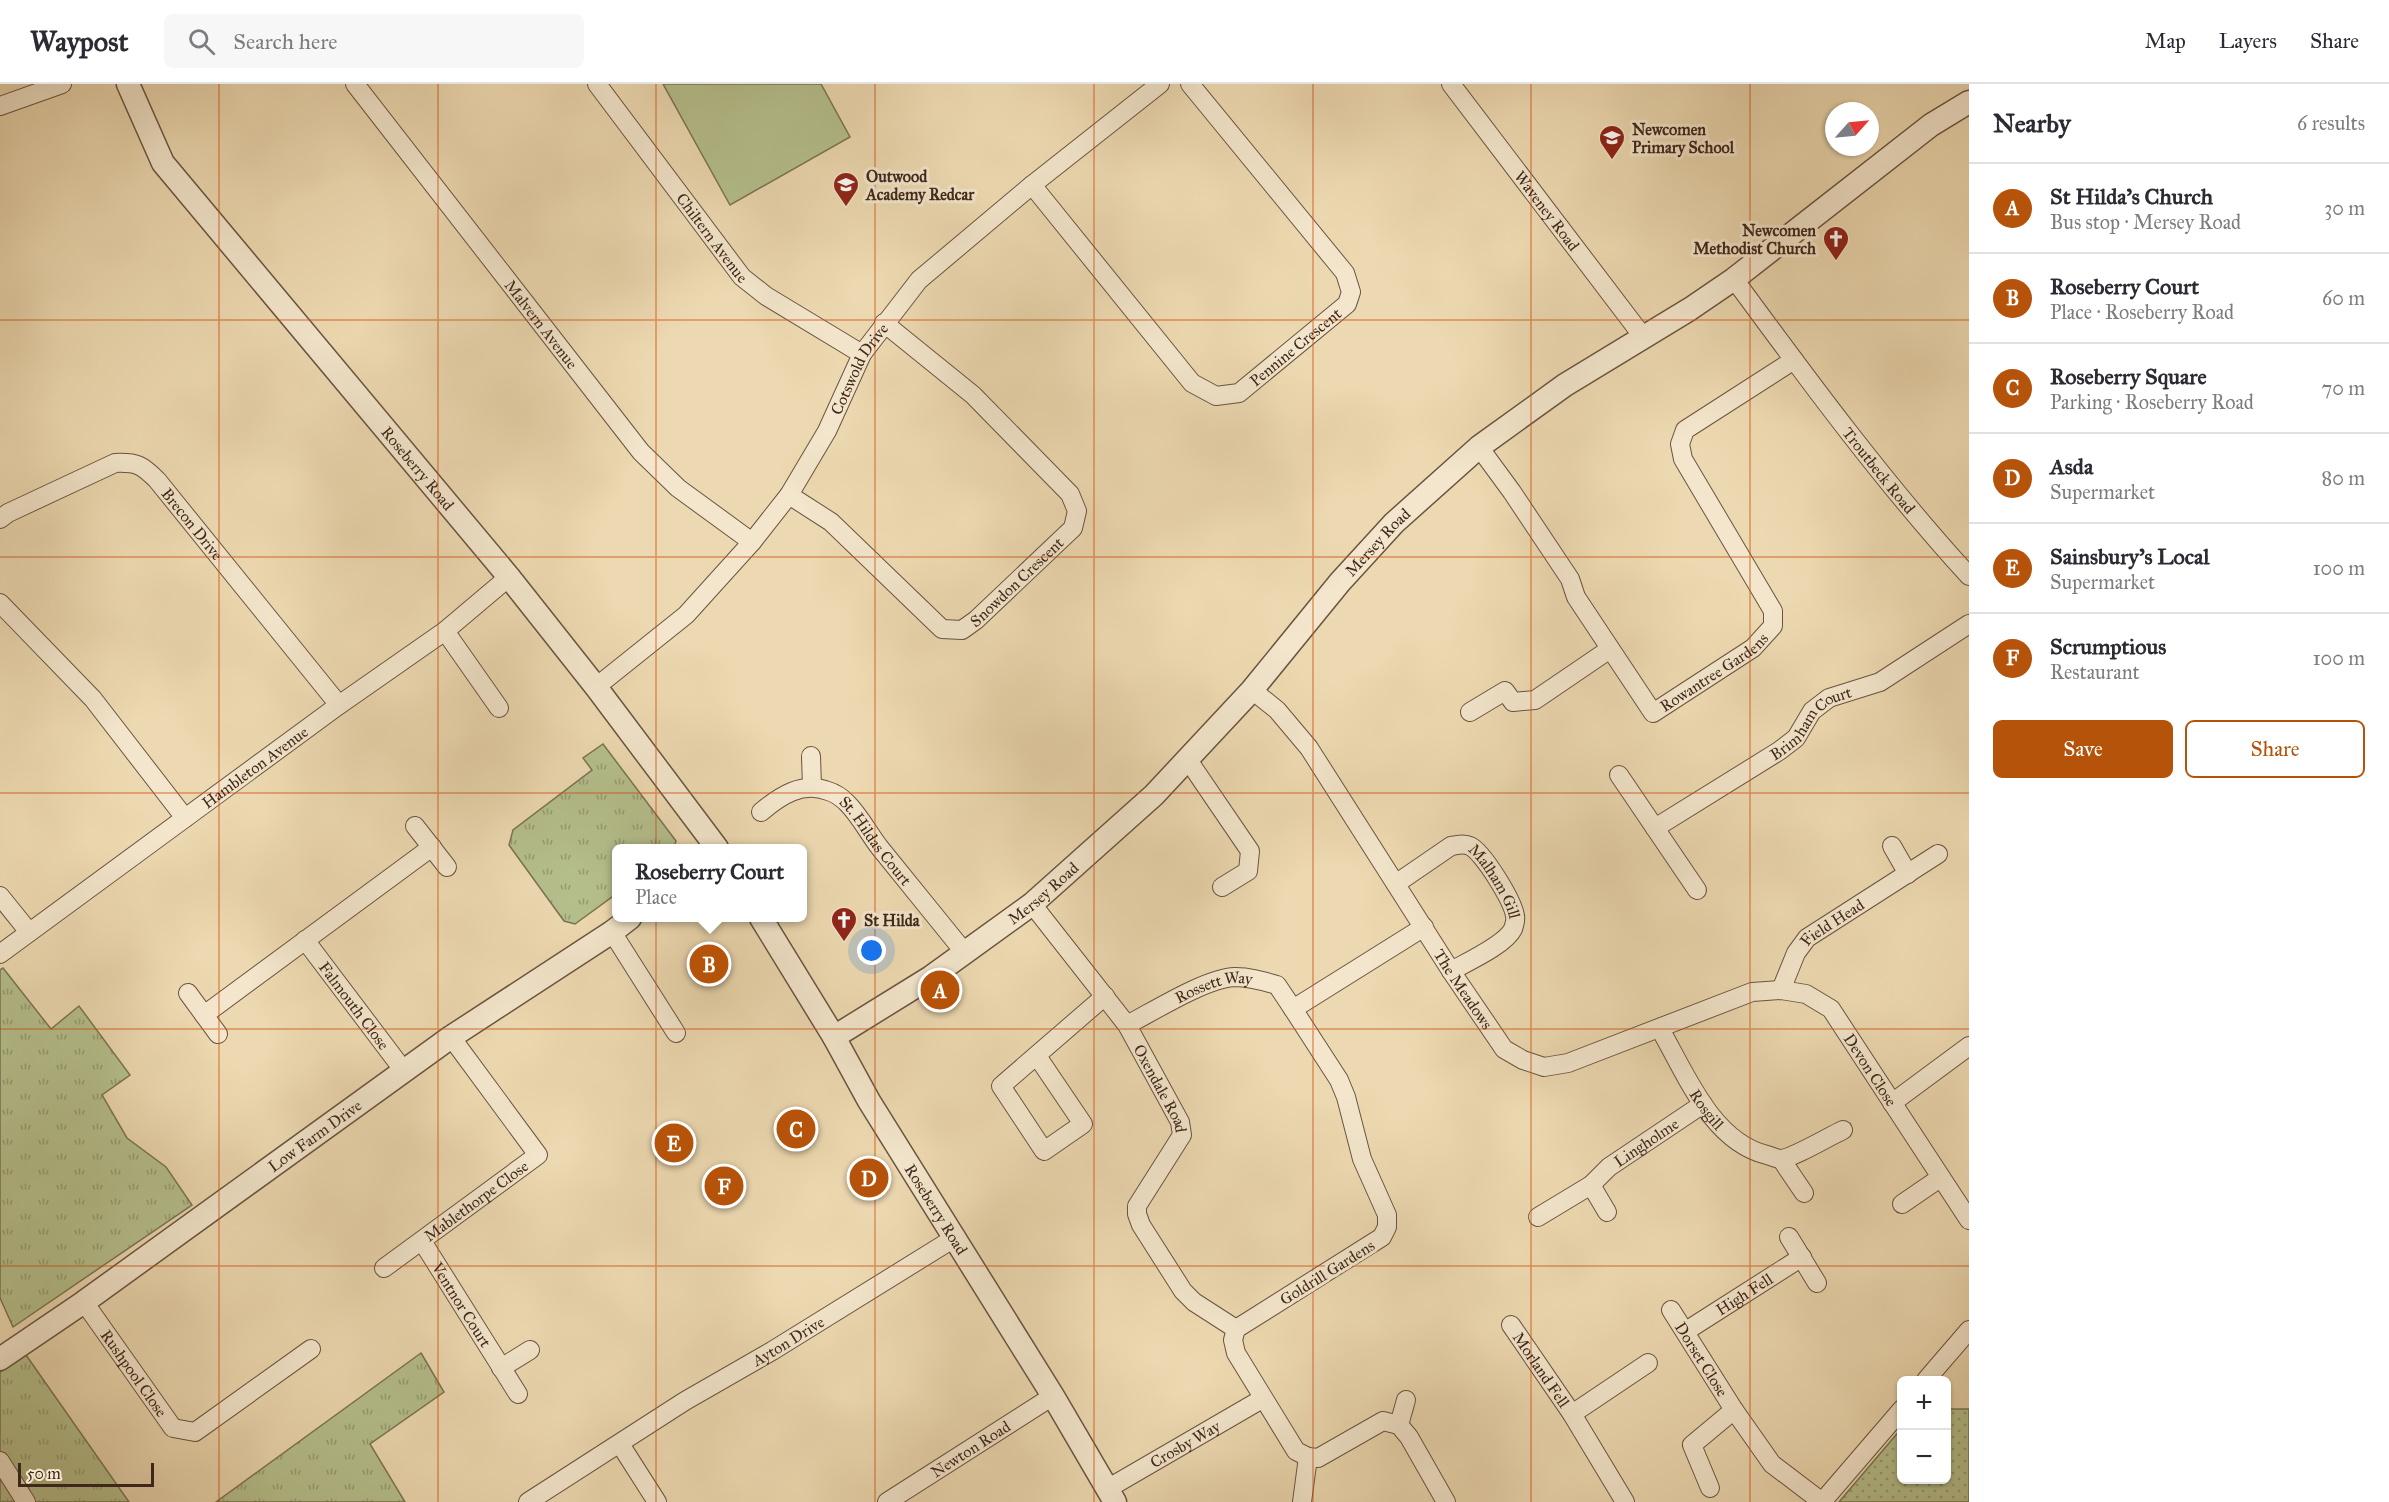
<!DOCTYPE html>
<meta charset="utf-8">
<style>
body{margin:0;font-family:"IM FELL Great Primer",serif;background:#f7f7f7;color:#2b2b33}
.controls{position:absolute;right:18px;bottom:18px;display:grid;overflow:hidden;border-radius:9px;box-shadow:0 2px 4px #0004}
.controls button{width:54px;height:54px;display:grid;place-items:center;padding:0;border:0;border-bottom:2px solid #e1e1e2;background:#fff;color:#2b2b33;font:30px sans-serif}
.compass{position:absolute;left:1825px;top:18px;width:54px;height:54px;border-radius:50%;background:#fff;box-shadow:0 2px 4px #0004;rotate:63deg}
.scale{position:absolute;left:18px;bottom:15px;width:136px;box-sizing:border-box;padding-left:6px;border:3px solid #3f271b;border-top:0;font-size:16px;line-height:21px;white-space:nowrap;color:#3f271b;-webkit-text-stroke:4px #f3e6cc;paint-order:stroke}
.you{position:absolute;left:872px;top:867px;width:21px;height:21px;margin:-15px;border:4px solid #fff;border-radius:50%;background:#1a73e8;box-shadow:0 0 0 9px #1a73e833}
.badge{display:grid;place-items:center;width:39px;height:39px;border-radius:50%;background:#b45309;color:#fff;font-size:20px;font-weight:700}
.pin{position:absolute;translate:-50% -50%;border:3px solid #fff;box-shadow:0 2px 6px #0006}
.popup{position:absolute;left:612px;top:760px;width:195px;height:78px;box-sizing:border-box;display:grid;place-content:center;border-radius:9px;background:#fff;filter:drop-shadow(0 2px 4px #0005);font-size:20px;white-space:nowrap;color:#7c7c81}
.popup b{font-size:22px;color:#2b2b33}
.popup::after{content:'';position:absolute;left:50%;top:100%;margin-left:-12px;border:12px solid transparent;border-top-color:#fff}
.list{margin:0;padding:0;list-style:none}
h2{display:flex;justify-content:space-between;align-items:center;height:78px;margin:0;padding:0 24px;font-size:26px}
h2 small{font-size:20px;font-weight:400;color:#7c7c81}
.list li{display:grid;grid-template-columns:39px 1fr auto;gap:18px;align-items:center;box-sizing:border-box;height:90px;padding:0 24px;border-top:2px solid #e1e1e2}
.list b{display:block;font-size:22px;white-space:nowrap}
.list p{margin:0;font-size:20px;white-space:nowrap;color:#7c7c81}
.list em{font-size:20px;font-style:normal;color:#7c7c81}
.actions{display:flex;gap:12px;padding:18px 24px}
.actions a{flex:1;padding:14px 0;border:2px solid #b45309;border-radius:9px;text-align:center;font-size:21px;color:#b45309}
.actions .main{background:#b45309;color:#fff}
.icon{flex:none;width:33px;height:33px;fill:none;stroke:currentColor;stroke-width:2;stroke-linecap:round;stroke-linejoin:round}
.map{position:relative;flex:none;width:1969px;height:1418px;overflow:hidden}
header{display:flex;align-items:center;gap:36px;box-sizing:border-box;height:84px;padding:0 30px;background:#fff;border-bottom:2px solid #e1e1e2}
header strong{font-size:28px}
nav{display:flex;gap:33px;margin-inline-start:auto;font-size:21px}
.search{width:420px;height:54px;background:#f7f7f7;display:flex;align-items:center;gap:15px;box-sizing:border-box;padding:0 21px;border-radius:9px;color:#7c7c81;font-size:22px}
main{display:flex}
aside{flex:1;background:#fff}
.map>svg:first-child{display:block}
</style>
<header>
<strong>Waypost</strong>
<div class="search"><svg class="icon" aria-label="search" viewBox="0 0 24 24"><circle cx="10" cy="10" r="6"/><path d="M15 15l6 6"/></svg>Search here</div>
<nav><a>Map</a><a>Layers</a><a>Share</a></nav>
</header>
<main>
<div class="map">
<svg width="1969" height="1418" viewBox="0 0 1969 1418">
<defs>
<pattern id="grass-tufts" width="24" height="20" patternUnits="userSpaceOnUse" patternTransform="scale(1.5)"><rect width="24" height="20" fill="#b5c08d"/><path d="M3 7l-1-3M5 7V3M7 7l1-3M15 17l-1-3M17 17v-4M19 17l1-3" fill="none" stroke="#959c72"/></pattern>
<pattern id="garden-dots" width="8" height="8" patternUnits="userSpaceOnUse" patternTransform="scale(1.5)"><rect width="8" height="8" fill="#b5c08d"/><path d="M2 2h.1M6 6h.1" fill="none" stroke="#959c72" stroke-width="1.8" stroke-linecap="round"/></pattern>
</defs>
<rect width="100%" height="100%" fill="#edd9b1"/>
<filter id="stains"><feTurbulence type="fractalNoise" baseFrequency=".00333" numOctaves="4"/><feColorMatrix values="0 0 0 0 .2 0 0 0 0 .09 0 0 0 0 .02 0 0 0 .5 -.17"/></filter>
<radialGradient id="worn" r=".72"><stop offset=".6" stop-color="#630" stop-opacity="0"/><stop offset="1" stop-color="#630" stop-opacity=".3"/></radialGradient>
<!-- grass -->
<path fill="url(#grass-tufts)" stroke="#7a7454" stroke-width="1.5" d="M603,660L676,757L674,764H616V810L575,840L564,837L509,761L513,746L592,686L583,674Z
M3,884L51,945L79,922L130,991L102,1011L127,1054L166,1083L192,1121L13,1243L0,1214V886Z
M421,1269L444,1308L370,1360L405,1418H216Z
M26,1271L129,1418H0V1288Z"/>
<!-- park -->
<path fill="#b5c08d" stroke="#7a7454" stroke-width="1.5" d="M663,0H821L850,53L730,121Z"/>
<!-- garden -->
<path fill="url(#garden-dots)" stroke="#7a7454" stroke-width="1.5" d="M1947,1325H1969V1418H1839L1901,1345L1902,1396H1946Z"/>
<g fill="none" stroke-linecap="round" stroke-linejoin="round">
<defs>
<g id="minor">
<path id="s1" d="M355,0L641,368L678,404L752,458"/>
<path id="s2" d="M597,0L742,193L766,212L862,270"/>
<path id="s3" d="M1451,0L1644,254"/>
<path d="M0,22L62,0"/>
<path id="s4" d="M1032,101L1192,299L1216,312L1239,309L1347,220L1351,208L1345,189L1190,0"/>
<path id="s5" d="M1734,195C1809,297 1884,399 1969,492"/>
<path id="s6" d="M1479,363L1512,408L1570,495L1576,513L1653,629L1753,564L1773,542V527L1683,375L1680,360L1685,346L1794,276"/>
<path id="s7" d="M789,411L831,438L942,545L962,546L976,536L1073,444L1077,427L1070,410L973,311L884,239"/>
<path id="s8" d="M0,435L8,429L115,379C137,378 142,381 157,396L339,621"/>
<path d="M0,519L93,615L185,734"/>
<path d="M445,547L499,624"/>
<path id="s9" d="M596,603L686,531L752,458L789,411L827,347L862,270L919,196L1032,101L1160,0"/>
<path id="s10" d="M1252,606L1277,626L1309,664L1451,887L1504,965L1523,976L1544,983L1568,979L1752,908L1781,906L1806,910L1831,925L1969,1136"/>
<path d="M1470,628L1505,607L1513,618L1535,616L1610,565"/>
<path d="M811,672L812,703"/>
<path d="M1188,676L1250,767L1248,787L1222,803"/>
<path d="M1619,691L1697,806"/>
<path id="s11" d="M761,728C780,712 802,697 828,707C835,709 842,714 847,719C860,732 869,750 880,764C908,799 937,834 965,869"/>
<path d="M415,742L447,783"/>
<path id="s12" d="M1655,744L1779,667L1796,654L1812,627L1829,614L1880,598L1969,540"/>
<path d="M1892,762L1908,790"/>
<path id="s13" d="M1397,799L1451,762C1458,761 1464,759 1470,762C1483,768 1513,817 1515,832C1516,836 1514,842 1513,845C1505,861 1467,878 1451,887"/>
<path d="M0,812L29,848"/>
<path id="s14" d="M1032,820L1127,941L1180,1038L1182,1051L1137,1122V1130L1141,1141L1183,1207L1194,1218L1236,1245"/>
<path d="M1424,843L1293,925L1339,996L1346,1013L1362,1075L1387,1131V1143L1382,1153L1236,1245L1233,1256L1236,1269L1296,1367L1308,1373L1318,1374L1383,1337L1399,1341L1409,1353L1446,1418"/>
<path d="M612,848L676,949"/>
<path id="s15" d="M305,856L404,987"/>
<path id="s16" d="M0,870L339,621L445,547L509,493"/>
<path id="s17" d="M1781,906L1796,869L1807,854L1938,770"/>
<path d="M188,909L218,950"/>
<path d="M204,931L432,763"/>
<path id="s18" d="M1127,941C1154,927 1206,894 1235,893C1250,893 1263,897 1277,901L1293,925"/>
<path id="s19" d="M1660,945C1686,990 1712,1058 1767,1071C1771,1072 1777,1075 1781,1075C1793,1074 1830,1052 1843,1046"/>
<path d="M1037,972L1083,1040L1044,1067L1001,1002L1105,912"/>
<path d="M1892,1019L1969,962"/>
<path d="M1781,1075L1804,1109"/>
<path d="M1591,1101L1607,1128"/>
<path d="M1902,1120L1940,1094"/>
<path id="s20" d="M1538,1133L1591,1101L1609,1083L1703,1020"/>
<path d="M1789,1153L1817,1199"/>
<path id="s21" d="M422,1157L518,1310"/>
<path id="s22" d="M384,1184L538,1071L451,953"/>
<path id="s23" d="M84,1218L173,1344L195,1348L311,1265"/>
<path id="s24" d="M1671,1226L1734,1326L1772,1380L1822,1418"/>
<path id="s25" d="M1511,1241L1572,1330L1625,1418"/>
<path id="s26" d="M1686,1247L1802,1173"/>
<path d="M501,1284L530,1266"/>
<path d="M1926,1296L1969,1246"/>
<path d="M1572,1330L1648,1279"/>
<path d="M1399,1341L1406,1316"/>
<path d="M620,1360L657,1418"/>
<path d="M0,1377L26,1418"/>
<path d="M1710,1404L1692,1361L1734,1326"/>
<path id="s27" d="M1107,1405L1262,1315"/>
<path id="s28" d="M528,1418L685,1317L772,1267L956,1153"/>
<path id="s29" d="M887,1418L1053,1312"/>
<path d="M1302,1418L1308,1373"/>
<path d="M1822,1418L1902,1325"/>
</g>
<g id="tertiary">
<path id="s30" d="M128,0L163,79L509,493L596,603L717,764"/>
<path id="s31" d="M761,834L834,953L869,1017L1053,1312L1115,1418"/>
<path id="s32" d="M834,953L931,893L1032,820L1154,711L1252,606L1340,498L1394,439L1479,363L1565,301L1690,225L1734,195L1931,41L1969,18"/>
<path id="s33" d="M0,1275L84,1218L451,953L612,848L630,834"/>
</g>
</defs>
<!-- minor casing -->
<use href="#minor" stroke="#6a5440" stroke-width="20"/>
<!-- tertiary casing -->
<use href="#tertiary" stroke="#6a5440" stroke-width="25"/>
<!-- minor -->
<use href="#minor" stroke="#f3e6cc" stroke-width="18"/>
<!-- tertiary -->
<use href="#tertiary" stroke="#f3e6cc" stroke-width="22"/>
</g>
<!-- grid -->
<path fill="none" stroke="#cf520e" stroke-width="1.5" stroke-opacity="0.55" d="M219,0V1418M438,0V1418M656,0V1418M875,0V1418M1094,0V1418M1313,0V1418M1531,0V1418M1750,0V1418M0,236H1969M0,473H1969M0,709H1969M0,945H1969M0,1182H1969"/>
<!-- icons -->
<defs>
<symbol id="school-pin" viewBox="-11 -11 22 30"><path d="M0 17L-7.5 6A9.5 9.5 0 1 1 7.5 6Z" fill="#8f2418" stroke="#f3e6cc"/><path d="M0-5L7-2L0 1L-7-2ZM-4 1L0 2.5L4 1V4Q0 6-4 4Z" fill="#fff"/></symbol>
<symbol id="church-pin" viewBox="-11 -11 22 30"><path d="M0 17L-7.5 6A9.5 9.5 0 1 1 7.5 6Z" fill="#8f2418" stroke="#f3e6cc"/><path d="M-1.2-6h2.4v3.5h3.3v2.4h-3.3V6h-2.4V-.1h-3.3v-2.4h3.3Z" fill="#fff"/></symbol>
</defs>
<g fill-rule="evenodd">
<use href="#school-pin" x="1597" y="39" width="30" height="40"/>
<use href="#school-pin" x="831" y="86" width="30" height="40"/>
<use href="#church-pin" x="1821" y="140" width="30" height="40"/>
<use href="#church-pin" x="829" y="821" width="30" height="40"/>
</g>
<g text-anchor="middle" stroke-width="6" stroke-linejoin="round" paint-order="stroke">
<!-- poi labels -->
<g font-size="16" font-weight="bold" fill="#3f271b" stroke="#f3e6cc" text-anchor="start">
<text x="1632" y="51">Newcomen<tspan x="1632" dy="18">Primary School</tspan></text>
<text x="866" y="98">Outwood<tspan x="866" dy="18">Academy Redcar</tspan></text>
<text x="1816" y="152" text-anchor="end">Newcomen<tspan x="1816" dy="18">Methodist Church</tspan></text>
<text x="864" y="842">St Hilda</text>
</g>
<!-- street labels -->
<g font-size="16" fill="#3f271b" stroke="#f3e6cc">
<text dy="6" stroke="none"><textPath href="#s3" startOffset="159">Waveney Road</textPath></text>
<text dy="6" stroke="none"><textPath href="#s2" startOffset="192">Chiltern Avenue</textPath></text>
<text dy="6" stroke="none"><textPath href="#s1" startOffset="304">Malvern Avenue</textPath></text>
<text dy="6" stroke="none"><textPath href="#s4" startOffset="378">Pennine Crescent</textPath></text>
<text dy="6" stroke="none"><textPath href="#s9" startOffset="418">Cotswold Drive</textPath></text>
<text dy="6" stroke="none"><textPath href="#s30" startOffset="484">Roseberry Road</textPath></text>
<text dy="6" stroke="none"><textPath href="#s5" startOffset="240">Troutbeck Road</textPath></text>
<text dy="6" stroke="none"><textPath href="#s8" startOffset="232">Brecon Drive</textPath></text>
<text dy="6" stroke="none"><textPath href="#s32" startOffset="740">Mersey Road</textPath></text>
<text dy="6" stroke="none"><textPath href="#s7" startOffset="297">Snowdon Crescent</textPath></text>
<text dy="6" stroke="none"><textPath href="#s6" startOffset="392">Rowantree Gardens</textPath></text>
<text dy="6" stroke="none"><textPath href="#s12" startOffset="190">Brimham Court</textPath></text>
<text dy="6" stroke="none"><textPath href="#s16" startOffset="316">Hambleton Avenue</textPath></text>
<text dy="6" stroke="none"><textPath href="#s11" startOffset="144">St. Hildas Court</textPath></text>
<text dy="6" stroke="none"><textPath href="#s13" startOffset="129">Malham Gill</textPath></text>
<text dy="6" stroke="none"><textPath href="#s32" startOffset="254">Mersey Road</textPath></text>
<text dy="6" stroke="none"><textPath href="#s17" startOffset="88">Field Head</textPath></text>
<text dy="6" stroke="none"><textPath href="#s10" startOffset="368">The Meadows</textPath></text>
<text dy="6" stroke="none"><textPath href="#s18" startOffset="96">Rossett Way</textPath></text>
<text dy="6" stroke="none"><textPath href="#s15" startOffset="82">Falmouth Close</textPath></text>
<text dy="6" stroke="none"><textPath href="#s10" startOffset="862">Devon Close</textPath></text>
<text dy="6" stroke="none"><textPath href="#s14" startOffset="226">Oxendale Road</textPath></text>
<text dy="6" stroke="none"><textPath href="#s19" startOffset="93">Rosgill</textPath></text>
<text dy="6" stroke="none"><textPath href="#s33" startOffset="386">Low Farm Drive</textPath></text>
<text dy="6" stroke="none"><textPath href="#s20" startOffset="132">Lingholme</textPath></text>
<text dy="6" stroke="none"><textPath href="#s22" startOffset="114">Mablethorpe Close</textPath></text>
<text dy="6" stroke="none"><textPath href="#s31" startOffset="340">Roseberry Road</textPath></text>
<text transform="translate(1327 1188) rotate(-32)" y="6">Goldrill Gardens</text>
<text dy="6" stroke="none"><textPath href="#s26" startOffset="69">High Fell</textPath></text>
<text dy="6" stroke="none"><textPath href="#s21" startOffset="75">Ventnor Court</textPath></text>
<text dy="6" stroke="none"><textPath href="#s28" startOffset="306">Ayton Drive</textPath></text>
<text dy="6" stroke="none"><textPath href="#s24" startOffset="58">Dorset Close</textPath></text>
<text dy="6" stroke="none"><textPath href="#s25" startOffset="54">Morland Fell</textPath></text>
<text dy="6" stroke="none"><textPath href="#s23" startOffset="87">Rushpool Close</textPath></text>
<text dy="6" stroke="none"><textPath href="#s27" startOffset="90">Crosby Way</textPath></text>
<text dy="6" stroke="none"><textPath href="#s29" startOffset="99">Newton Road</textPath></text>
</g>
</g>
<rect width="100%" height="100%" filter="url(#stains)"/>
<rect width="100%" height="100%" fill="url(#worn)"/>
</svg>
<div class="controls">
<button>+</button>
<button>−</button>
</div>
<svg class="compass" viewBox="-18 -18 36 36"><path d="M0-13l5 13h-10z" fill="#e53935"/><path d="M0 13l5-13h-10z" fill="#7c7c81"/></svg>
<div class="scale">50 m</div>
<div class="you"></div>
<div class="pin badge" style="left:940px;top:906px">A</div>
<div class="pin badge" style="left:709px;top:880px">B</div>
<div class="popup"><b>Roseberry Court</b>Place</div>
<div class="pin badge" style="left:796px;top:1045px">C</div>
<div class="pin badge" style="left:869px;top:1094px">D</div>
<div class="pin badge" style="left:674px;top:1059px">E</div>
<div class="pin badge" style="left:724px;top:1102px">F</div>
</div>
<aside>
<h2>Nearby<small>6 results</small></h2>
<ul class="list">
<li><span class="badge">A</span><div><b>St Hilda's Church</b><p>Bus stop · Mersey Road</p></div><em>30 m</em></li>
<li><span class="badge">B</span><div><b>Roseberry Court</b><p>Place · Roseberry Road</p></div><em>60 m</em></li>
<li><span class="badge">C</span><div><b>Roseberry Square</b><p>Parking · Roseberry Road</p></div><em>70 m</em></li>
<li><span class="badge">D</span><div><b>Asda</b><p>Supermarket</p></div><em>80 m</em></li>
<li><span class="badge">E</span><div><b>Sainsbury's Local</b><p>Supermarket</p></div><em>100 m</em></li>
<li><span class="badge">F</span><div><b>Scrumptious</b><p>Restaurant</p></div><em>100 m</em></li>
</ul>
<div class="actions"><a class="main">Save</a><a>Share</a></div>
</aside>
</main>
